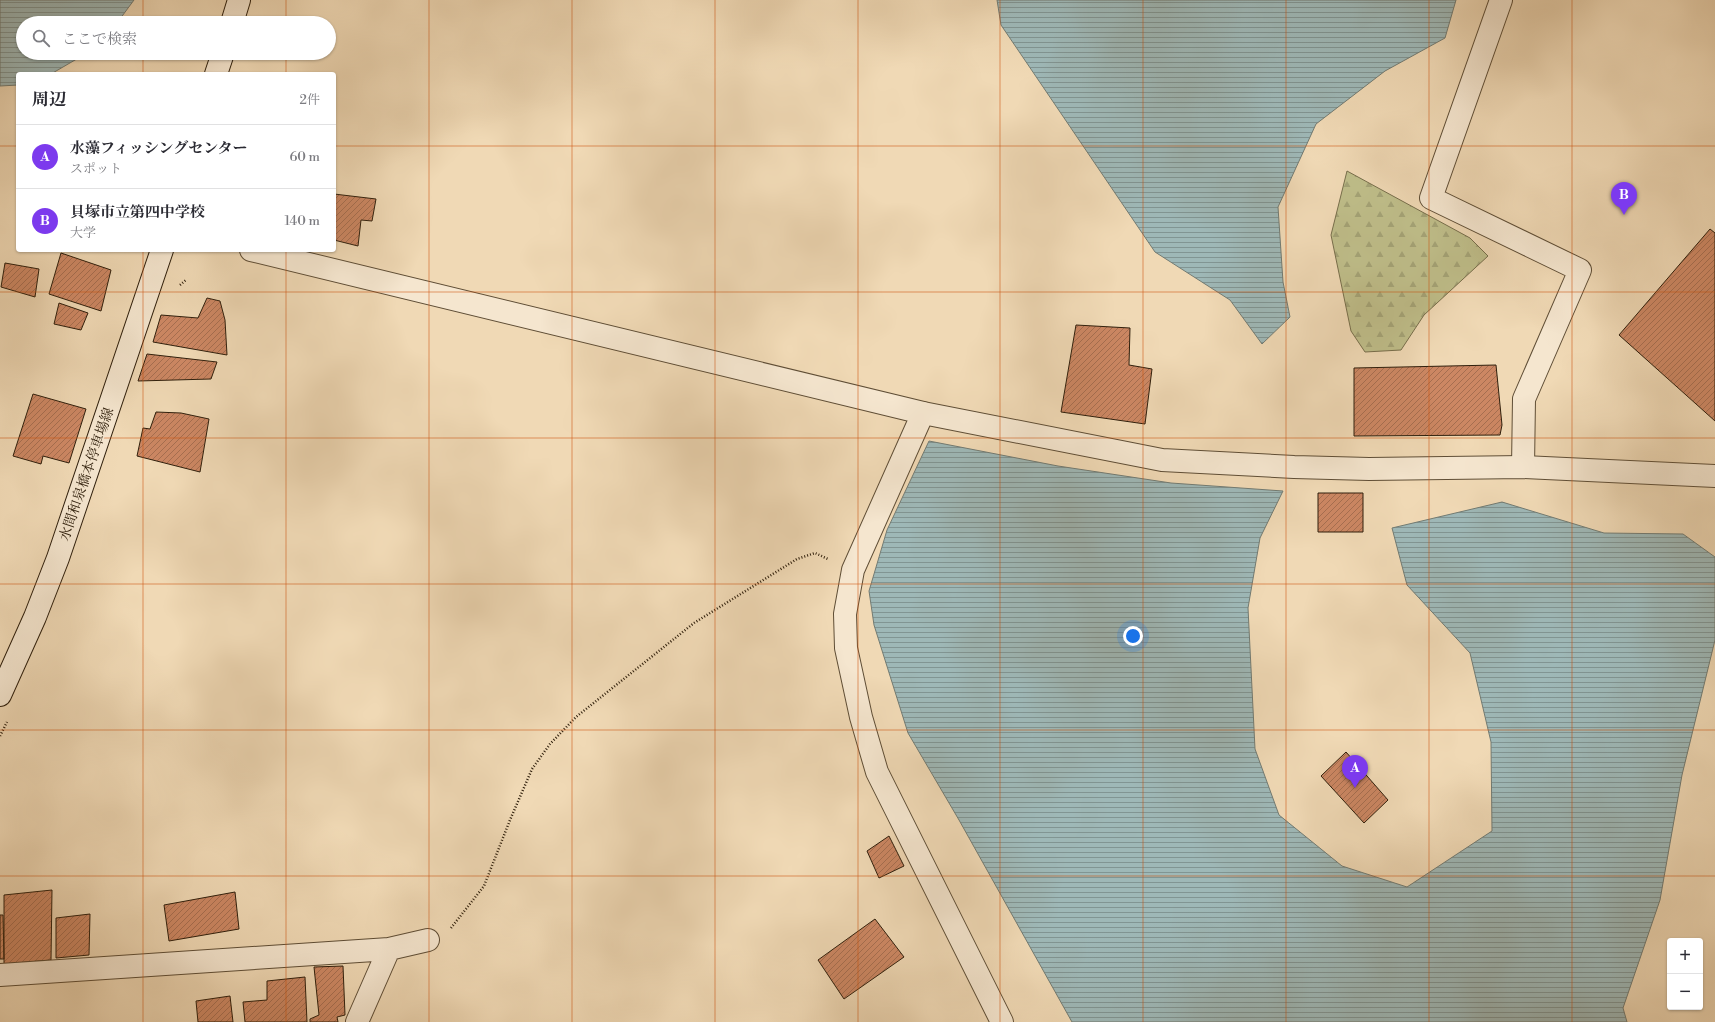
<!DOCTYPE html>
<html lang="ja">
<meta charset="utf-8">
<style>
body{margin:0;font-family:"Libre Bodoni","Noto Serif JP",serif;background:#f7f7f7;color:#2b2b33}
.controls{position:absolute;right:12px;bottom:12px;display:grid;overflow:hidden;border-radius:4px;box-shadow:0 1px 3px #0004}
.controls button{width:36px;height:36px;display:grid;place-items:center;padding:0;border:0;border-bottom:1px solid #e1e1e2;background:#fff;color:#2b2b33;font:20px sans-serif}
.you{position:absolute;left:1133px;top:636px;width:14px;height:14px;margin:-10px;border:3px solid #fff;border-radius:50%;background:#1a73e8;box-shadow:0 0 0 6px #1a73e833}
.badge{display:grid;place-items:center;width:26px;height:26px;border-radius:50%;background:#7c3aed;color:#fff;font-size:13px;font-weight:700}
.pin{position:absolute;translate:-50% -33px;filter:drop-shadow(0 1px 2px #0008)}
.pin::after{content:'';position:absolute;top:21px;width:14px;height:12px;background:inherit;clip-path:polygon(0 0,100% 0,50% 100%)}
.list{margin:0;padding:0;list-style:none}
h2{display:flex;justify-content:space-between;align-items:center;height:52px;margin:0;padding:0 16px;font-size:17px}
h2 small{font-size:13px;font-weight:400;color:#7c7c81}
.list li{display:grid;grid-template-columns:26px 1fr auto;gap:12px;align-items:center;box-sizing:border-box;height:64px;padding:0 16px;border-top:1px solid #e1e1e2}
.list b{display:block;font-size:15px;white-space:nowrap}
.list p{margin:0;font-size:13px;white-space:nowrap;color:#7c7c81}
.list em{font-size:13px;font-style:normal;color:#7c7c81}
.icon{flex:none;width:22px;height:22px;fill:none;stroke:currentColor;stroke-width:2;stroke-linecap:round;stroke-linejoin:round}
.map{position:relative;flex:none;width:1715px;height:1022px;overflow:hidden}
.search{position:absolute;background:#fff;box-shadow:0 1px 3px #0004;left:16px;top:16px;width:320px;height:44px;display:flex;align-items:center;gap:10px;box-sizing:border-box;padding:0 14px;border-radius:22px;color:#7c7c81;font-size:15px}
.panel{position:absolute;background:#fff;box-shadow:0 1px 3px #0004;left:16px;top:72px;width:320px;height:180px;border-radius:4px}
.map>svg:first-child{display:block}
</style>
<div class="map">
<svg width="1715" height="1022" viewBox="0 0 1715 1022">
<defs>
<pattern id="forest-firs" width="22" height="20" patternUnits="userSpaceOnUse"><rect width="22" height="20" fill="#bfbe8a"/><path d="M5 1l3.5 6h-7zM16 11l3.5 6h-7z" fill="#a4a376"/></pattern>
<pattern id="water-rules" width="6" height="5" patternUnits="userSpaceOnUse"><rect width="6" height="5" fill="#9eb8b7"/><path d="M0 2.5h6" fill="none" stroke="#819593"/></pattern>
<pattern id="building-hatch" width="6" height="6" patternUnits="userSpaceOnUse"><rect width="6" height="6" fill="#cc8763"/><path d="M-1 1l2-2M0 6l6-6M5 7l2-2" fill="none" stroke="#a66e50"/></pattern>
</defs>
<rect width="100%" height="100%" fill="#f0d9b5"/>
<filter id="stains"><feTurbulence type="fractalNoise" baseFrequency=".005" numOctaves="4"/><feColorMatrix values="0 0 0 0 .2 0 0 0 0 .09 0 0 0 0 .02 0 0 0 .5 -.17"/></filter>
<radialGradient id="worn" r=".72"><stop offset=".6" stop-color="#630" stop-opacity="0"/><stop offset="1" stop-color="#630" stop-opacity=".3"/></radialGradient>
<!-- forest -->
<path fill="url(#forest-firs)" stroke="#776e4b" d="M1347,171L1470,238L1488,256L1424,315L1401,350L1365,352L1351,331L1331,235Z"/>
<!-- water -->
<path fill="url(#water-rules)" stroke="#727b73" d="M0,0H134L117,23H23V53H87L51,74H18V85L0,86Z
M997,0H1456L1445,38L1385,71L1316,124L1278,207L1283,282L1290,317L1262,344L1230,300L1155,252L1001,25Z
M929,441L1058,466L1171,483L1283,491L1260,538L1248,608L1255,749L1279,815L1342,866L1407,887L1492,831L1491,742L1470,653L1407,585L1392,528L1502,502L1604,533L1683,534L1715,557V640L1682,775L1660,900L1623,1008L1627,1022H1072L959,820L908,733L874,625L869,591L887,530Z"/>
<!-- building -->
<path fill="url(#building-hatch)" stroke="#2f1f0c" d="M334,194L376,199L372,221L361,220L358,246L334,240Z
M1710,229L1715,233V421L1619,335Z
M61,253L111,270L101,311L49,294Z
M5,263L39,269L35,297L1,287Z
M207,298L220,301L225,320L227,355L153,342L161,315L198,318Z
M59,303L88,313L81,330L54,324Z
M1076,325L1130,328L1129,365L1152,369L1145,424L1061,412Z
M147,354L217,362L211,379L138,381Z
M1496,365L1502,425L1500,435L1354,436V368Z
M33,394L86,409L69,463L43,456L41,464L13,456Z
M156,412L181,413L209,419L200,472L137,456L143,428L150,429Z
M1318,493H1363V532H1318Z
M1346,752L1388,800L1364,823L1321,776Z
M889,836L904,866L879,878L867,851Z
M52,890L51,960L4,964V895Z
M235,892L239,929L169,941L164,905Z
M90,914L89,955L56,958V918Z
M0,915H3L4,959H0Z
M875,919L904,957L844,999L818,960Z
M343,966L345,1015L337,1017L338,1022H310V1019L319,1015L314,967Z
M305,977L307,1022H245L243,1002L267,1000V981Z
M230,996L233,1022H198L196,1001Z"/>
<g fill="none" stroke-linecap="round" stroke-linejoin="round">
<defs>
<path id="minor" d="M1501,0L1431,198L1580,270L1524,399L1523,467
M923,413L853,570L845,614L846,648L861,717L877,772L1002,1022
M0,975L389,949L428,940
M357,1022L389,949"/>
<path id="tertiary" d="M251,250L923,413L1162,460L1294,467L1369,469L1523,467L1715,476"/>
<path id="secondary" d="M232,23L239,0
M216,74L223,53
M0,695L35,617L58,558L162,250"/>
</defs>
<!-- minor casing -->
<use href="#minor" stroke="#5f4e36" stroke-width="24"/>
<!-- tertiary casing -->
<use href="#tertiary" stroke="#5f4e36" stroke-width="24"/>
<!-- secondary casing -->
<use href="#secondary" stroke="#2f1f0c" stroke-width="24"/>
<!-- path -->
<path stroke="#2f1f0c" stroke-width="2.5" stroke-dasharray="1 2" stroke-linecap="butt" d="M180,285L186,280
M0,736L7,722
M451,928L484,886L510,820L532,769L550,744L576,717L694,623L797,559L815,553L828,559"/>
<!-- minor -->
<use href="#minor" stroke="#f5e6cf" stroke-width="22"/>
<!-- tertiary -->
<use href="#tertiary" stroke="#f5e6cf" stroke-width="22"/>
<!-- secondary -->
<use href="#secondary" stroke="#f5e6cf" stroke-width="22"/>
</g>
<!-- grid -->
<path fill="none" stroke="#cc500c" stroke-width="1" stroke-opacity="0.55" d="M143,0V23M286,0V23M429,0V1022M572,0V1022M715,0V1022M858,0V1022M1000,0V1022M1143,0V1022M1286,0V1022M1429,0V1022M1572,0V1022M143,53V74M286,53V74M0,146H18M334,146H1715M143,250V1022M286,250V1022M0,292H1715M0,438H1715M0,584H1715M0,730H1715M0,876H1715"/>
<g text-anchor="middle" stroke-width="3.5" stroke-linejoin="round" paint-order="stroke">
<!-- street labels -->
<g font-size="14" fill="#2f1f0c" stroke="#f5e6cf">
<text transform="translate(86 474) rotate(-71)" y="5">水間和泉橋本停車場線</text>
</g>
</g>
<rect width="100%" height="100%" filter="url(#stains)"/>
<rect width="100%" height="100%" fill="url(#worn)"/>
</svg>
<div class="controls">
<button>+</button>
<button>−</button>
</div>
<div class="you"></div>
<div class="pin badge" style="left:1355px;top:788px">A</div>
<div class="pin badge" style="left:1624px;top:215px">B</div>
<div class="search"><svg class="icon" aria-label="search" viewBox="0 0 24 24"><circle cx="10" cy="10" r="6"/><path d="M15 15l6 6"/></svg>ここで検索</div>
<section class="panel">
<h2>周辺<small>2件</small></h2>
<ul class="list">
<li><span class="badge">A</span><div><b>水藻フィッシングセンター</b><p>スポット</p></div><em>60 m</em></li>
<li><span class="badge">B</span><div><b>貝塚市立第四中学校</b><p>大学</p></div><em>140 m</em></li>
</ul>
</section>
</div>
